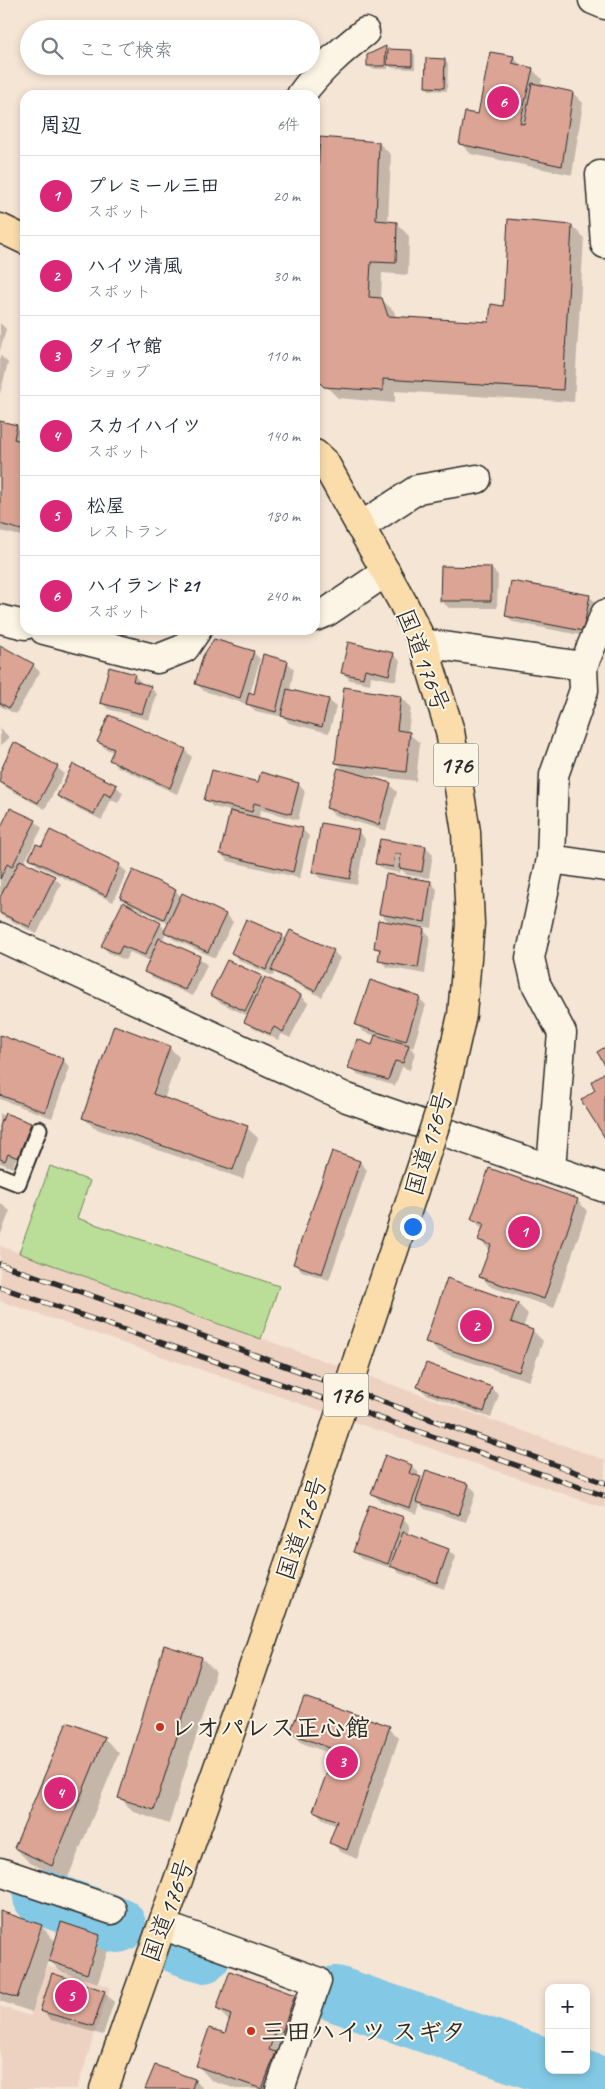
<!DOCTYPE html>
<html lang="ja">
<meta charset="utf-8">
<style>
body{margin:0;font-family:Caveat,"Klee One",sans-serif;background:#f2f2f3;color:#1f2937}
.controls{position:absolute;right:15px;bottom:15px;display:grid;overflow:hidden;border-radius:10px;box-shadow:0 2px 8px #0003}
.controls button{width:45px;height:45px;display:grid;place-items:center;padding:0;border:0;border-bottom:1px solid #e0e1e3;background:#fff;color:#1f2937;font:25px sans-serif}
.you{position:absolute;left:412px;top:1226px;width:18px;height:18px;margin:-12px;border:4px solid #fff;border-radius:50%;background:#1a73e8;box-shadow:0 0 0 8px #1a73e833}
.badge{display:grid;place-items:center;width:32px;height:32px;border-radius:50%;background:#db2777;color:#fff;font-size:16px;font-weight:700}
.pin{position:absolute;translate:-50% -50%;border:2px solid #fff;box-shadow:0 1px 5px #0006}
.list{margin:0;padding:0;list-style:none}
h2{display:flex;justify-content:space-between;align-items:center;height:65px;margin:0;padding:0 20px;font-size:21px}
h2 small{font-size:16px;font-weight:400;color:#747a83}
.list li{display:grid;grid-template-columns:32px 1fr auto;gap:15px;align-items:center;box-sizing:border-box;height:80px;padding:0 20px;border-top:1px solid #e0e1e3}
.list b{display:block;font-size:19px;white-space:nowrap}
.list p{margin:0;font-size:16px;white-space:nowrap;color:#747a83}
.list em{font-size:16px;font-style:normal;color:#747a83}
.icon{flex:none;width:28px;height:28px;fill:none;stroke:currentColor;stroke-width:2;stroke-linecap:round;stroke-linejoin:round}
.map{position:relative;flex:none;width:605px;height:2089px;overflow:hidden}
.search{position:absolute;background:#fff;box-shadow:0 2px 8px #0003;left:20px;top:20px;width:300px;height:55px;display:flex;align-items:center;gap:12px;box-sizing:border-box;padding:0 18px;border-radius:28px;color:#747a83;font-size:19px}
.panel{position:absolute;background:#fff;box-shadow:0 2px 8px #0003;left:20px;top:90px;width:300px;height:545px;border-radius:15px}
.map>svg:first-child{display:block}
</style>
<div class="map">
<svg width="605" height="2089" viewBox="0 0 605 2089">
<rect width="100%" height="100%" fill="#f5e5d5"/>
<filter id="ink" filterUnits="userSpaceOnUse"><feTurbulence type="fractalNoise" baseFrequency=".02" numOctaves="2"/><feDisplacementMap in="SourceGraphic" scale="10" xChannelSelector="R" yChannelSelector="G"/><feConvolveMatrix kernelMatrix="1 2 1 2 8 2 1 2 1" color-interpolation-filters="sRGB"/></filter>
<g filter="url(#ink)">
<!-- built -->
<path fill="#edd2c2" d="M0,1246L605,1460V1508L0,1301Z
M48,1966L110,1987L77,2089H0V2006L30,2016Z"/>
<!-- green -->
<path fill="#badd98" stroke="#728462" d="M50,1166L90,1181L77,1218L279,1286L261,1339L19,1253Z"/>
<!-- shadow -->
<path fill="#0003" fill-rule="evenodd" d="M385,48L388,51L412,52L415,55V69L392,68L388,64V69H372L368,65Z
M513,57L523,67L532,69L542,79L540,86L573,93L583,103L572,175L471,154L461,144Z
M444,60L448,63L447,91L429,90L426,86Z
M379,143L391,155L388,223L397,224L409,236L408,275L382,273L381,299L394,311L396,318L490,323L572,226L584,238L574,402L395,391V403L338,398L315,376V251Z
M0,323L6,329L0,351Z
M0,355L8,363L0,394Z
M0,422L17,426L25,435V537L0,531Z
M491,568L498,575L497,608H449L441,601Z
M25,575V588L22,585Z
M589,596L597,604L590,637L513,622L506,615Z
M92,630H130L126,640Z
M0,648L33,665L40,672L16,714L0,706Z
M253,652L260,659L250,694L255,696L287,662L294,669L290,690L329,700L336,707L329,733L289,723L284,717L255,711L249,705L204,691L197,684Z
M393,654L400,661L396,681L371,676L370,684L350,680L343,673Z
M134,675L141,682V684L150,687L157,694L149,720L108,709L101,702Z
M345,689L401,697L411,707L408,733L420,743L416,781L362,775V776L390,785L397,792L386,831L334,815L327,808L345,771L337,763Z
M0,728L9,737L0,746Z
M98,742L185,750L192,757L177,794L118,767L111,760L114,752L106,749Z
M57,767L64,774L45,809L5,787L0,782V775Z
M259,783L298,784L305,791L298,820L261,810L258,819L302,829L309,836L300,878L228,861L221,854L231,811L213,807L206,800Z
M116,786L123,793L118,803L111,800L102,820L66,803L59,796Z
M35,821L42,828L24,863L54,877L61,884L37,934L0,915V900L3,895L0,893V832Z
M358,831L365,839L357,885L320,878L313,871Z
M381,840L426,847L433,854L429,878L407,875L401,869L400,873L384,870L377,863Z
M30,858L119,865L127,872L113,902L37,865Z
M134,872L176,891L181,897L183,895L226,915L233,922L215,958L173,939L166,933L162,941L200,958L207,965L193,996L152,978L145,971L150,961L130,952L125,960L109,953L102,946L132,908L121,897ZM135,907L169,924L166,930L160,924L134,909Z
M430,882L437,889L432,928L420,926L430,936L425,974L387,967L380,960L381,953L376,948L390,923L380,913Z
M282,936L287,940L333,951L340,958L322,997L280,976L275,972L273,976L239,960L232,953Z
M261,977L265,981L266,979L301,996L308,1003L290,1038L282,1034L278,1040L253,1028L246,1021L248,1016L219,1002L211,995Z
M419,998L426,1005L413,1048L409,1046L415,1053L410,1070L402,1067L395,1086L357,1074L350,1067L373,1046L376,1036L364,1032L357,1025Z
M0,1037L63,1060L70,1067L52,1118L0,1099Z
M169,1047L179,1057L164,1099L247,1128L258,1138L243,1179L94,1128L84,1118Z
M0,1113L5,1117L30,1124L37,1131L25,1164L15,1160L13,1168L0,1163Z
M333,1153L360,1162L367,1170L329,1280L302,1271L295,1264Z
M577,1200L587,1211L554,1308L491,1287L481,1277L490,1250L479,1240L483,1230L473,1219Z
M0,1203L10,1211L0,1236Z
M518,1304L528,1314L523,1328L533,1331L543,1341L529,1381L437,1351L427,1341Z
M419,1387L491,1388L499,1395L491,1418L426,1394Z
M386,1457L412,1466L419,1473L417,1477L424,1482L427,1472L469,1485L476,1492L466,1522L425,1509L420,1504L417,1514L380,1501L373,1494Z
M403,1518L410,1526L407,1535L448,1550L456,1557L444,1589L399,1573L395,1569L361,1559L354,1551Z
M202,1658L216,1672L169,1824L134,1812L119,1797Z
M389,1728L399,1738L357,1859L341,1852L331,1842L337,1826L325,1821L315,1811L334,1755L302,1743L292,1733Z
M104,1738L119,1753L67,1880L30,1863L15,1848Z
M0,1912L41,1926L56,1942L99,1937L109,1947L98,1983L60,1971L49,1960L32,2012L0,2001Z
M230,1972L295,1996L309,2011L282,2089H236L212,2081L198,2066L226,2034L230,2022L217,2009Z
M104,1992L114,2002L103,2035L51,2020L41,2010Z
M195,2080L202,2087L201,2089H146Z"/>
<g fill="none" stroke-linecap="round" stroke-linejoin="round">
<!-- river -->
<path stroke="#83c8e4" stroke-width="56" d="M41,1897L118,1925
M176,1945L203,1955
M336,1994L549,2067
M559,2070L605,2086"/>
</g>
<!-- building -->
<path fill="#dba494" stroke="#2b2b2b" d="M386,46L385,66H367V55Z
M388,49L412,50V66L387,65Z
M490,52L514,56L512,63L533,68L520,123L524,124L532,83L573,92L562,166L459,144L465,112L478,114Z
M426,58L445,59L444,88L425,87Z
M320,137L379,142L376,220L397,222L396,263L371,262L369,297L382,298L388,316L489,322L491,304L503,306L508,219L572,225L563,390L383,379V391L324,387L315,378V228Z
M0,421L17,425L14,439L25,442V531L0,524Z
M441,566L491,567V601H440Z
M511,581L590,595L583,631L505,616Z
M214,639L254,651L240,698L195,684L203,656Z
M348,642L394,653L389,675L365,669L363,678L341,673Z
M0,645L34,664L9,708L0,703Z
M263,654L288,661L276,712L246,704L249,692L254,694Z
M109,667L135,674L133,681L151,686L142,714L100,703Z
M344,687L401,696L397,730L410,732L406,772L335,763Z
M287,689L329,699L322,727L281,716Z
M109,715L186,749L170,788L109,760L114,749L97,742Z
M14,742L58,766L38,803L0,782V772Z
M73,764L117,785L111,797L104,793L94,814L57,796Z
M338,768L391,783L379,825L326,808Z
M212,770L258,782L261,772L299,783L291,814L254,803L252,812L204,800Z
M10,808L36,820L12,867L7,864L0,879V829Z
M230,811L303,828L293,872L220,854Z
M321,823L359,830L350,879L312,872Z
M50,830L120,864L106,896L29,858L36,844L42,846Z
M380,839L426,846L422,872L399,868L401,854L395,853L393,867L375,864Z
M20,860L55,876L30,927L0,913V897Z
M133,870L176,890L164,919L120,898Z
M386,874L431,881L425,922L379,914Z
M182,893L226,914L208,952L164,932Z
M123,902L161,923L145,955L122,946L118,954L101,946Z
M246,919L283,935L266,970L231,953Z
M378,920L424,928L418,968L378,961L380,949L374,948Z
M290,930L334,950L315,991L271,970Z
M159,938L200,956L185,990L144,972Z
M227,960L262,976L245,1011L210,995Z
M265,977L301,995L283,1032L274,1027L270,1034L244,1022Z
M370,980L420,997L406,1041L355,1025Z
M114,1025L170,1046L153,1094L248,1126L233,1170L82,1118Z
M0,1035L64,1059L45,1112L0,1095Z
M375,1035L409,1045L403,1063L395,1061L388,1080L348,1068L357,1039L372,1045Z
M605,1047V1065L597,1052Z
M605,1072V1138L581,1100L595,1090L591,1082Z
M5,1113L31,1123L18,1158L8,1154L5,1161L0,1159V1126Z
M332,1151L360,1161L322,1274L293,1264Z
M489,1168L578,1199L544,1299L479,1277L491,1245L478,1240L484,1224L471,1219Z
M447,1278L518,1303L511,1322L533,1330L519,1372L425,1342Z
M426,1363L492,1387L484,1412L417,1387Z
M385,1455L412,1465L409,1473L421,1477L410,1508L371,1494Z
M426,1470L469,1484L459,1515L416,1502Z
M369,1505L404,1517L388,1564L353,1552Z
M403,1532L449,1549L437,1583L390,1566Z
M164,1645L202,1657L154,1810L118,1798Z
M304,1696L390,1726L347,1850L329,1843L337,1821L313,1811L335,1750L290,1733Z
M67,1722L105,1737L52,1866L14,1848Z
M0,1911L42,1925L17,1998L0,1992Z
M61,1922L100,1935L87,1974L49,1961Z
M230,1971L295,1995L282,2032L276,2030L269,2050L276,2052L262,2089L196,2066L209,2028L225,2033L231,2015L216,2009Z
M52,1973L105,1991L93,2026L40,2011Z
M155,2065L195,2079L192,2089H145Z"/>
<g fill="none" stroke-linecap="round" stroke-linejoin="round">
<defs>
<path id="service" d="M0,1176L18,1183L39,1129"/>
<path id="minor" d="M593,0L605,5
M301,95C319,70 341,51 365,32
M600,175L605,244
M360,527L418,489L477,479
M315,617L327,612L386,572
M0,619L25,625
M44,630L157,659L185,648L197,630
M423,643L583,666L605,614
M551,859L605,867
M0,937L347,1098L605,1188
M551,1168L562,1033L536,984L530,958L551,859L554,775L584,690L583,666
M0,1872L112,1910
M178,1931L317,1981L280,2089"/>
<path id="trunk" d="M0,228L25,240
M315,454L325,463L403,603L423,643L450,731L466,832L470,924L462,1015L441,1107
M359,1355L423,1163
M104,2089L250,1677L333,1434"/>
</defs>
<!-- service casing -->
<use href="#service" stroke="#2b2b2b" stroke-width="19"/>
<!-- minor casing -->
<use href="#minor" stroke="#2b2b2b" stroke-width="31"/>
<!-- trunk casing -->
<use href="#trunk" stroke="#2b2b2b" stroke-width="31"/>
<!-- service -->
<use href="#service" stroke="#fcf5e5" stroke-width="15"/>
<!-- minor -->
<use href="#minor" stroke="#fcf5e5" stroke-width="28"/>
<!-- trunk -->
<use href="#trunk" stroke="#faddab" stroke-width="28"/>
<defs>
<path id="rail" d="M0,1264L107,1301L605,1483
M0,1287L605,1496"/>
</defs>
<!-- rail casing -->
<use href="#rail" stroke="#2b2b2b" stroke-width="5.5"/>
<!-- rail -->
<use href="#rail" stroke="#fcf5e5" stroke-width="4" stroke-dasharray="11" stroke-linecap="butt"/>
<defs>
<path id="trunk-bridge" d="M423,1163L441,1107
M333,1434L359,1355"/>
</defs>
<!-- trunk-bridge casing -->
<use href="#trunk-bridge" stroke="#2b2b2b" stroke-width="31" stroke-linecap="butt"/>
<!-- trunk-bridge -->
<use href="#trunk-bridge" stroke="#faddab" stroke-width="28"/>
</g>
</g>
<!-- markers -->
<g fill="#c8321e" stroke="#fcf5e5" stroke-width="2">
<circle cx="160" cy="1727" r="5"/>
<circle cx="251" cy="2031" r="5"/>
</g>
<g text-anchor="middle" stroke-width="4" stroke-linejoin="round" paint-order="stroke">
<!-- shield labels -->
<g fill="#fcf5e5" stroke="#6a6863" stroke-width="1">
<rect x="433.5" y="743.5" width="45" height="43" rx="4"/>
<rect x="323.5" y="1373.5" width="45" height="43" rx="4"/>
</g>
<g font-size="24" font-weight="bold" fill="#2b2b2b">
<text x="456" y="773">176</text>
<text x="346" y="1403">176</text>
</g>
<!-- street labels -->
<g font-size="25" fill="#2b2b2b" stroke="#fcf5e5">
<text transform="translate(424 660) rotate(69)" y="9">国道176号</text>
<text transform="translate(428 1143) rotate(-73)" y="9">国道176号</text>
<text transform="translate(301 1528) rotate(-71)" y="9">国道176号</text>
<text transform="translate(167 1910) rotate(-70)" y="9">国道176号</text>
</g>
<!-- poi labels -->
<g font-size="25" font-weight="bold" fill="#2b2b2b" stroke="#fcf5e5" text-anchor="start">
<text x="170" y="1736">レオパレス正心館</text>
<text x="261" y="2040">三田ハイツ スギタ</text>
</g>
</g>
</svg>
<div class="controls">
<button>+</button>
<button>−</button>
</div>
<div class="you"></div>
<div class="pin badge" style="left:524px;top:1232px">1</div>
<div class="pin badge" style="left:476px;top:1326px">2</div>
<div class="pin badge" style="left:342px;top:1762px">3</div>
<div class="pin badge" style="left:60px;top:1793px">4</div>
<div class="pin badge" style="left:71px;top:1996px">5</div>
<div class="pin badge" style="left:503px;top:102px">6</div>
<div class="search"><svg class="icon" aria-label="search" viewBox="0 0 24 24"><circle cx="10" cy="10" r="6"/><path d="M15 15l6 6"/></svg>ここで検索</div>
<section class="panel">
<h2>周辺<small>6件</small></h2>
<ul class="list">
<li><span class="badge">1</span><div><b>プレミール三田</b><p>スポット</p></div><em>20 m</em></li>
<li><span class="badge">2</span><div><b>ハイツ清風</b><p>スポット</p></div><em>30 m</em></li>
<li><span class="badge">3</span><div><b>タイヤ館</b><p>ショップ</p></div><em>110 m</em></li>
<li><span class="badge">4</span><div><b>スカイハイツ</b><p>スポット</p></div><em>140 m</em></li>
<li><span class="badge">5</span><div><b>松屋</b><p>レストラン</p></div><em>180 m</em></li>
<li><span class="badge">6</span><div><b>ハイランド21</b><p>スポット</p></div><em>240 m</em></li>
</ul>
</section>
</div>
